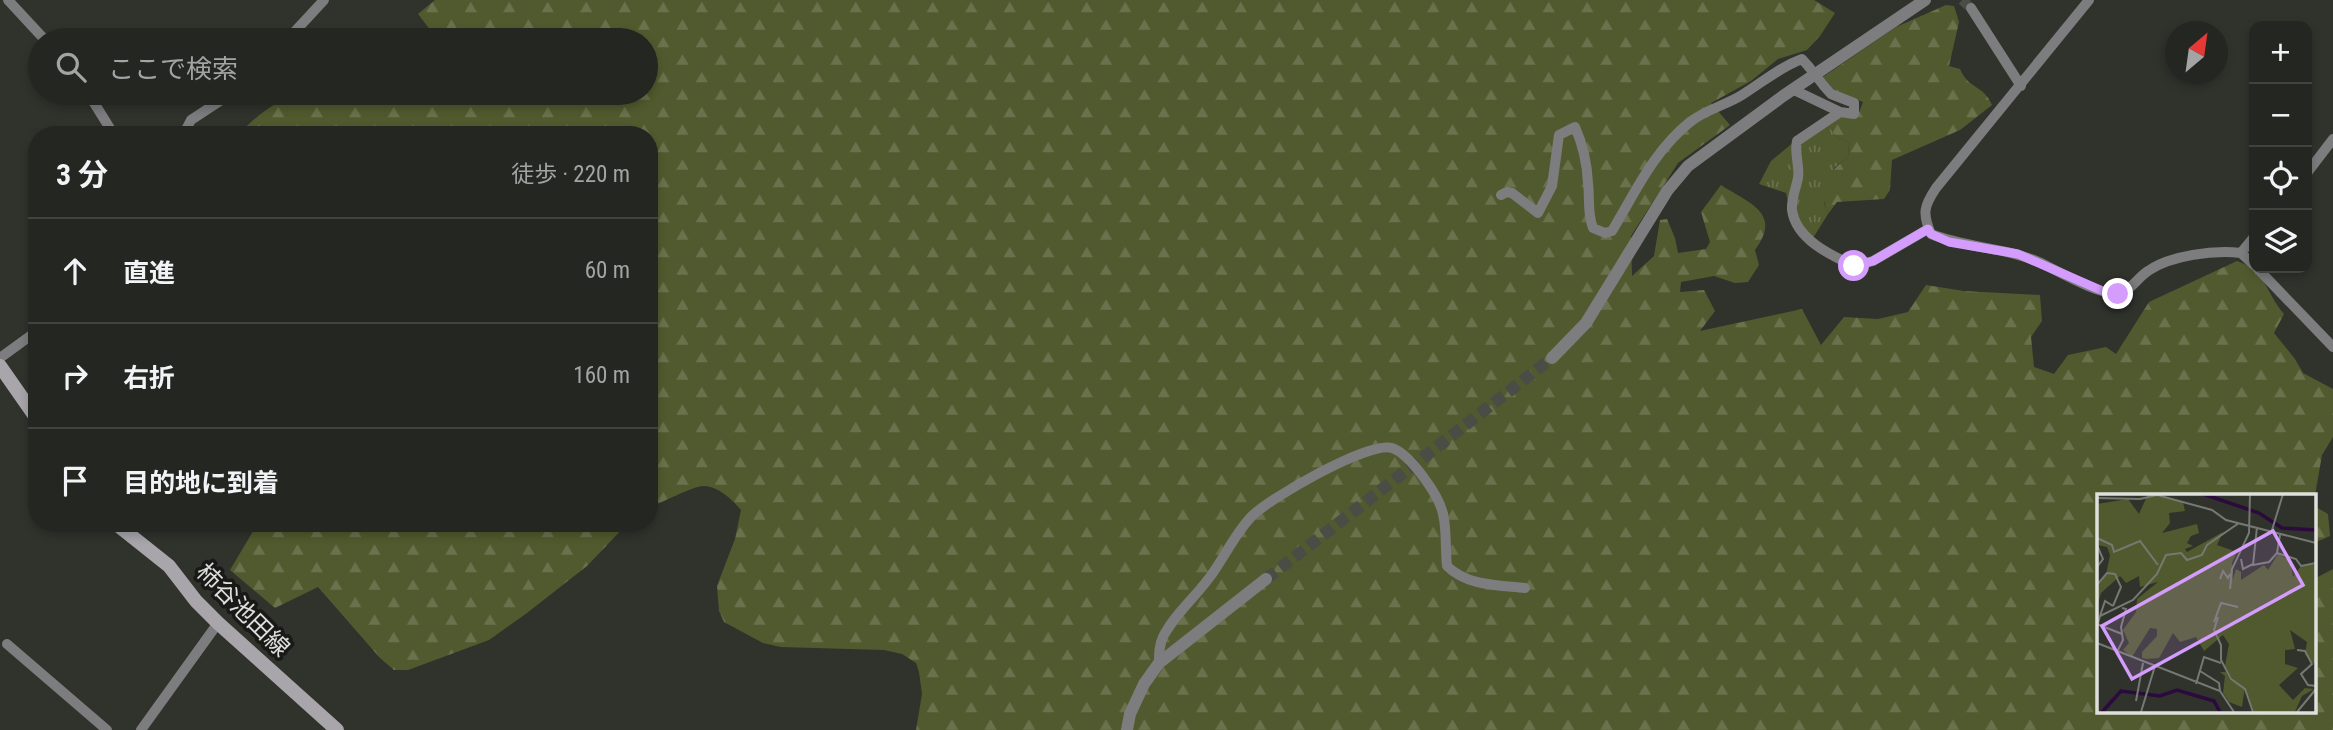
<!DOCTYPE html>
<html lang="ja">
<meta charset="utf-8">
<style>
body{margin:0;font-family:"Roboto Condensed","Noto Sans JP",sans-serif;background:#30322e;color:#f1f3f6}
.controls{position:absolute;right:21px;top:21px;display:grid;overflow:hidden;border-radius:14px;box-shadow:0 4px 10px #0003}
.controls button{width:63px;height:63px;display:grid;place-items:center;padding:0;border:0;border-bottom:2px solid #41433f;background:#242621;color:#f1f3f6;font:35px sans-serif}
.compass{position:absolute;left:2165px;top:21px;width:63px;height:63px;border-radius:50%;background:#242621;box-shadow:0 4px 10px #0003;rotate:29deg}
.stop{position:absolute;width:21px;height:21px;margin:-16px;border:5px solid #d49cfc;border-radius:50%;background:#fff}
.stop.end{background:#d49cfc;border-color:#fff;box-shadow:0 2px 7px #0008}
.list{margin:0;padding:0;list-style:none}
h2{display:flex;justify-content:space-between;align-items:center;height:91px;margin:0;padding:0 28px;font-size:30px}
h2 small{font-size:23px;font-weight:400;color:#a3a5a5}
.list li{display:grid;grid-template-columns:46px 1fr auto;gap:21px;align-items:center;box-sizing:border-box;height:105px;padding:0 28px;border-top:2px solid #41433f}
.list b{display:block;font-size:26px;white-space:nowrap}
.list em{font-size:23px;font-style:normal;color:#a3a5a5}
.icon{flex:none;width:38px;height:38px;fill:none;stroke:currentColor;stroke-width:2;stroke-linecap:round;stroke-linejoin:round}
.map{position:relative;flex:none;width:2333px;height:730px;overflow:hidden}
.search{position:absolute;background:#242621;box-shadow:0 4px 10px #0003;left:28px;top:28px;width:630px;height:77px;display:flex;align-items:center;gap:18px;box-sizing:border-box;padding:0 24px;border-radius:38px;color:#a3a5a5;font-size:26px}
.panel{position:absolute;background:#242621;box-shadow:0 4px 10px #0003;left:28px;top:126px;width:630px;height:406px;border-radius:28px}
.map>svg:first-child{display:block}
</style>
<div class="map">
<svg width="2333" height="730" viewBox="0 0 2333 730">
<defs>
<pattern id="grass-tufts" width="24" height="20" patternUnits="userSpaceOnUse" patternTransform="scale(1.75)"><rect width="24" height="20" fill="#515a2e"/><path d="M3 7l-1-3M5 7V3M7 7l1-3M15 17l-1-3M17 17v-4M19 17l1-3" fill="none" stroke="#6a714c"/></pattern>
<pattern id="forest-firs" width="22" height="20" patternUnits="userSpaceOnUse" patternTransform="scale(1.75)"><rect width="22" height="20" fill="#515a2e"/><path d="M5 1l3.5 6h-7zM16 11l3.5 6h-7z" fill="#6a714c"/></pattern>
</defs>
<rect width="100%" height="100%" fill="#30322c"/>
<!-- grass -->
<path fill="url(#grass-tufts)" d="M1825,116L1835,136L1849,143L1848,157L1834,168L1824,203L1828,214L1813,238C1801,225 1789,212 1786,193L1759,184L1771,161Z"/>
<!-- forest -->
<path fill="url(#forest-firs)" d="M435,0H1814L1835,13L1820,36L1807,50L1778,59L1751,81L1711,103L1730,125L1678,163L1631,236L1632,276L1654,256L1660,220L1667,219L1675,238L1678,253L1706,249L1710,242L1701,212L1721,185C1748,203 1783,212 1755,250L1759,265L1748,282L1735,283L1714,276L1681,282L1680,292L1704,290L1715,311L1700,331L1802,309L1821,345L1844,317L1878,319L1908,312L1926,285L1964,291L2040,295L2042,321L2031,337L2034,367L2054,374L2068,355L2106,347L2116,354L2149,302L2237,261C2266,271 2266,293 2284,314L2274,333L2295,359L2303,373L2333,389V437L2322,455L2314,501V496H2098V711H2314V579L2333,569V730H916L922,694L919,672L916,663L902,654L884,650L781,647L763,643L724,622L719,611L717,586L735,539L741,510C733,500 717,485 703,486C694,486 660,503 649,508V135H238C257,115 279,97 307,93H646V40H438L418,14Z
M1946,5L1954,6L1959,22L1949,66L1960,69C1969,90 1983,84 1992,105L1960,130L1892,160L1890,190L1884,199L1837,202L1828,214C1817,186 1826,174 1848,157L1849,143L1835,136L1829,126L1836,118L1858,115L1863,102L1835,91L1823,77L1896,27Z
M2314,506L2328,514L2330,536L2314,543Z
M258,523H628L587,566L527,613L489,640L408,670H394L380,658L318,587L275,608L230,570Z"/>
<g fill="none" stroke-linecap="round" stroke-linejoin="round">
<!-- minor-tunnel -->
<path stroke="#4a4c46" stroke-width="10" stroke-dasharray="10 5" stroke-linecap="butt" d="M1962,0L1971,8"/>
<!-- tertiary-tunnel -->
<path stroke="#4a4c46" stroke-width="12" stroke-dasharray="12 6" stroke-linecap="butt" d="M1266,579L1552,358"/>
<!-- minor -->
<path stroke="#7d7c7e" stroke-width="10" d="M8,0L45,40
M2089,0L1936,188C1924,206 1922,213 1931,234C1966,248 2004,247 2039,262C2056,270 2102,297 2119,293C2132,290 2137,278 2148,271C2171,255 2214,250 2241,253L2254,265
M1971,8L2021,86
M287,40L324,0
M1794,90L1840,112L1854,114V103L1831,94L1824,86
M88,93L114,135
M1840,112L1797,141C1794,154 1800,165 1798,178C1796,188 1791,200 1792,210C1796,239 1830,255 1854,266L1873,261L1928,229
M183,135L191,120L232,93
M2307,173L2333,139
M1501,195L1507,192L1512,193L1538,213L1552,186L1559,135L1575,127C1583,145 1587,163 1588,183C1590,199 1587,213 1593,228L1605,233L1612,231C1636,191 1653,152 1690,122C1705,110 1726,105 1742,95C1763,82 1780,67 1802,59L1809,67
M2241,253L2254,237
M2257,268L2333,347
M0,358L37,331
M7,644L107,730
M1159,663C1159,654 1159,645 1163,637C1175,613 1197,596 1212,574C1225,556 1235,534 1251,517C1268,499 1368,441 1392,448C1410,454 1439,495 1443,514C1447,530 1445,549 1447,566C1467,586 1498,585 1525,588
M141,730L218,623"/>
<!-- tertiary -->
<path stroke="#7d7c7e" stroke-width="12" d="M1552,358L1586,323L1667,191L1688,166L1783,96L1925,0
M1127,730L1130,714L1144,684L1159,663L1266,579"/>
<!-- secondary -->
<path stroke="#a8a6aa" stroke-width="14" d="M0,366L37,419
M115,523L169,566L196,601L218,623L337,730"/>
<!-- minor-bridge -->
<path stroke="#7d7c7e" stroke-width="10" d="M1809,67L1824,86"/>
</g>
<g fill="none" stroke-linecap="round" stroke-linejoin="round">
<!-- route -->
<path stroke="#d49cfc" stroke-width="9" d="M1854,266L1873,261L1928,229L1931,234L1949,242L2018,254L2105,292L2118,294"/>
</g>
<g text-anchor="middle" stroke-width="7" stroke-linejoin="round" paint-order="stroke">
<!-- street labels -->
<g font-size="24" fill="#dfe0dc" stroke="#191917">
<text transform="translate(243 610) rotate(45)" y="8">柿谷池田線</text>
</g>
</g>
<!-- overview -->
<g transform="translate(2097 494)">
<rect width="219" height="219" fill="#30322c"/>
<path d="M51,0L86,8L88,17L72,19L73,29L65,39L100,30L102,39L94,42L90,49L96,52L88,55L90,58L126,38L120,51L140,58L135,69L136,85L139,75L144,78V86L167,71L171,76L181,60L193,66L196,83L204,72L219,70V172L208,160L210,148L193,136L198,155L188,156V170L201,174L182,191L196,206L208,194L217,195L205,202L198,218H157L148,193L145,213L132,208L126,199L128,182L123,178H129L133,186L147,193L136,186L128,172L132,150L126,141L107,157L99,143L83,148L76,139L62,164L50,165L45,164V158L60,142V135L53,134L35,163L26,156L32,149L26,136L39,118L40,105L61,88L43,93L42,82L29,89L23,82L4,99L0,113V93L9,81L13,61L10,53L0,51V10L31,5L42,20Z" fill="#515a2e"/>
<path fill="none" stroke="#2b0a3d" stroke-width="3.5" d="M106,0L162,19L185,34L219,36M5,218L24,197L63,202L80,196L117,207L123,218"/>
<path fill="none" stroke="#767872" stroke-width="2" d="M0,4L43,5L60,1L115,16L129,26L219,49M160,33L156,71L172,68L180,59L183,41M175,36L186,0M0,44L15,51L17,58L43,47L61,71M0,51L6,65L0,73M180,59L199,65L204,72L219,69M144,65L146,75L156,70M123,85L126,77L131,84L133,80M0,91L10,79L18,80L24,93L16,112M133,95L135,75L152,39L153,0M3,122L8,107L16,112M121,123L117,136L124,151V166L134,185L148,195L156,218M117,128L124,109L141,113M0,130L25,140M0,133L3,122L36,106L60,80L69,61L84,59L90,66L105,61L110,51L142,29M0,149L123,197L137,218M200,156L208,157L215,170L204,180L211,191L219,192M20,158L26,146L24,133L29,115L25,114M103,177L122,189L123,197M99,190L107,163L124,169M39,207L46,169M44,218L58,172M200,218L219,195"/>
<path fill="#d49cfc" fill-opacity="0.15" stroke="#d49cfc" stroke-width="3.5" d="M176,37L206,91L35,185L5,132Z"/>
<rect width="219" height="219" fill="none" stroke="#dfe0dc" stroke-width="3.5"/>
</g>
</svg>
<div class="controls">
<button>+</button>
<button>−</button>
<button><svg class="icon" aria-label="locate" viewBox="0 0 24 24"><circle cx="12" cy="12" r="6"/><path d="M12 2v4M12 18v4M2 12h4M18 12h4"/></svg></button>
<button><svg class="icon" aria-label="layers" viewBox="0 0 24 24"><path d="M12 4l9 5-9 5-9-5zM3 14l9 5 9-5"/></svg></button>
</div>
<svg class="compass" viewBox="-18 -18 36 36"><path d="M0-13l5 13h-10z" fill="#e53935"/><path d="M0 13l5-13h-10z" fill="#a3a5a5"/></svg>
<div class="stop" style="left:1854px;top:266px"></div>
<div class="stop end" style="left:2118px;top:294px"></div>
<div class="search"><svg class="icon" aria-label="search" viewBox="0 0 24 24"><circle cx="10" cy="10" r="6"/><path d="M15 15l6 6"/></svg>ここで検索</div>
<section class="panel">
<h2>3 分<small>徒歩 · 220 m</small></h2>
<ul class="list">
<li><svg class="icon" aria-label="ahead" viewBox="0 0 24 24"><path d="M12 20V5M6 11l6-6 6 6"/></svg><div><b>直進</b></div><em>60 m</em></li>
<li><svg class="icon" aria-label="right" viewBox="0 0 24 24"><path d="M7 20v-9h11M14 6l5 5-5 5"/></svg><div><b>右折</b></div><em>160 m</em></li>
<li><svg class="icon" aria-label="arrive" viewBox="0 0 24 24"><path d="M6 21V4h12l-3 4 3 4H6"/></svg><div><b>目的地に到着</b></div></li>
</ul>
</section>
</div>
